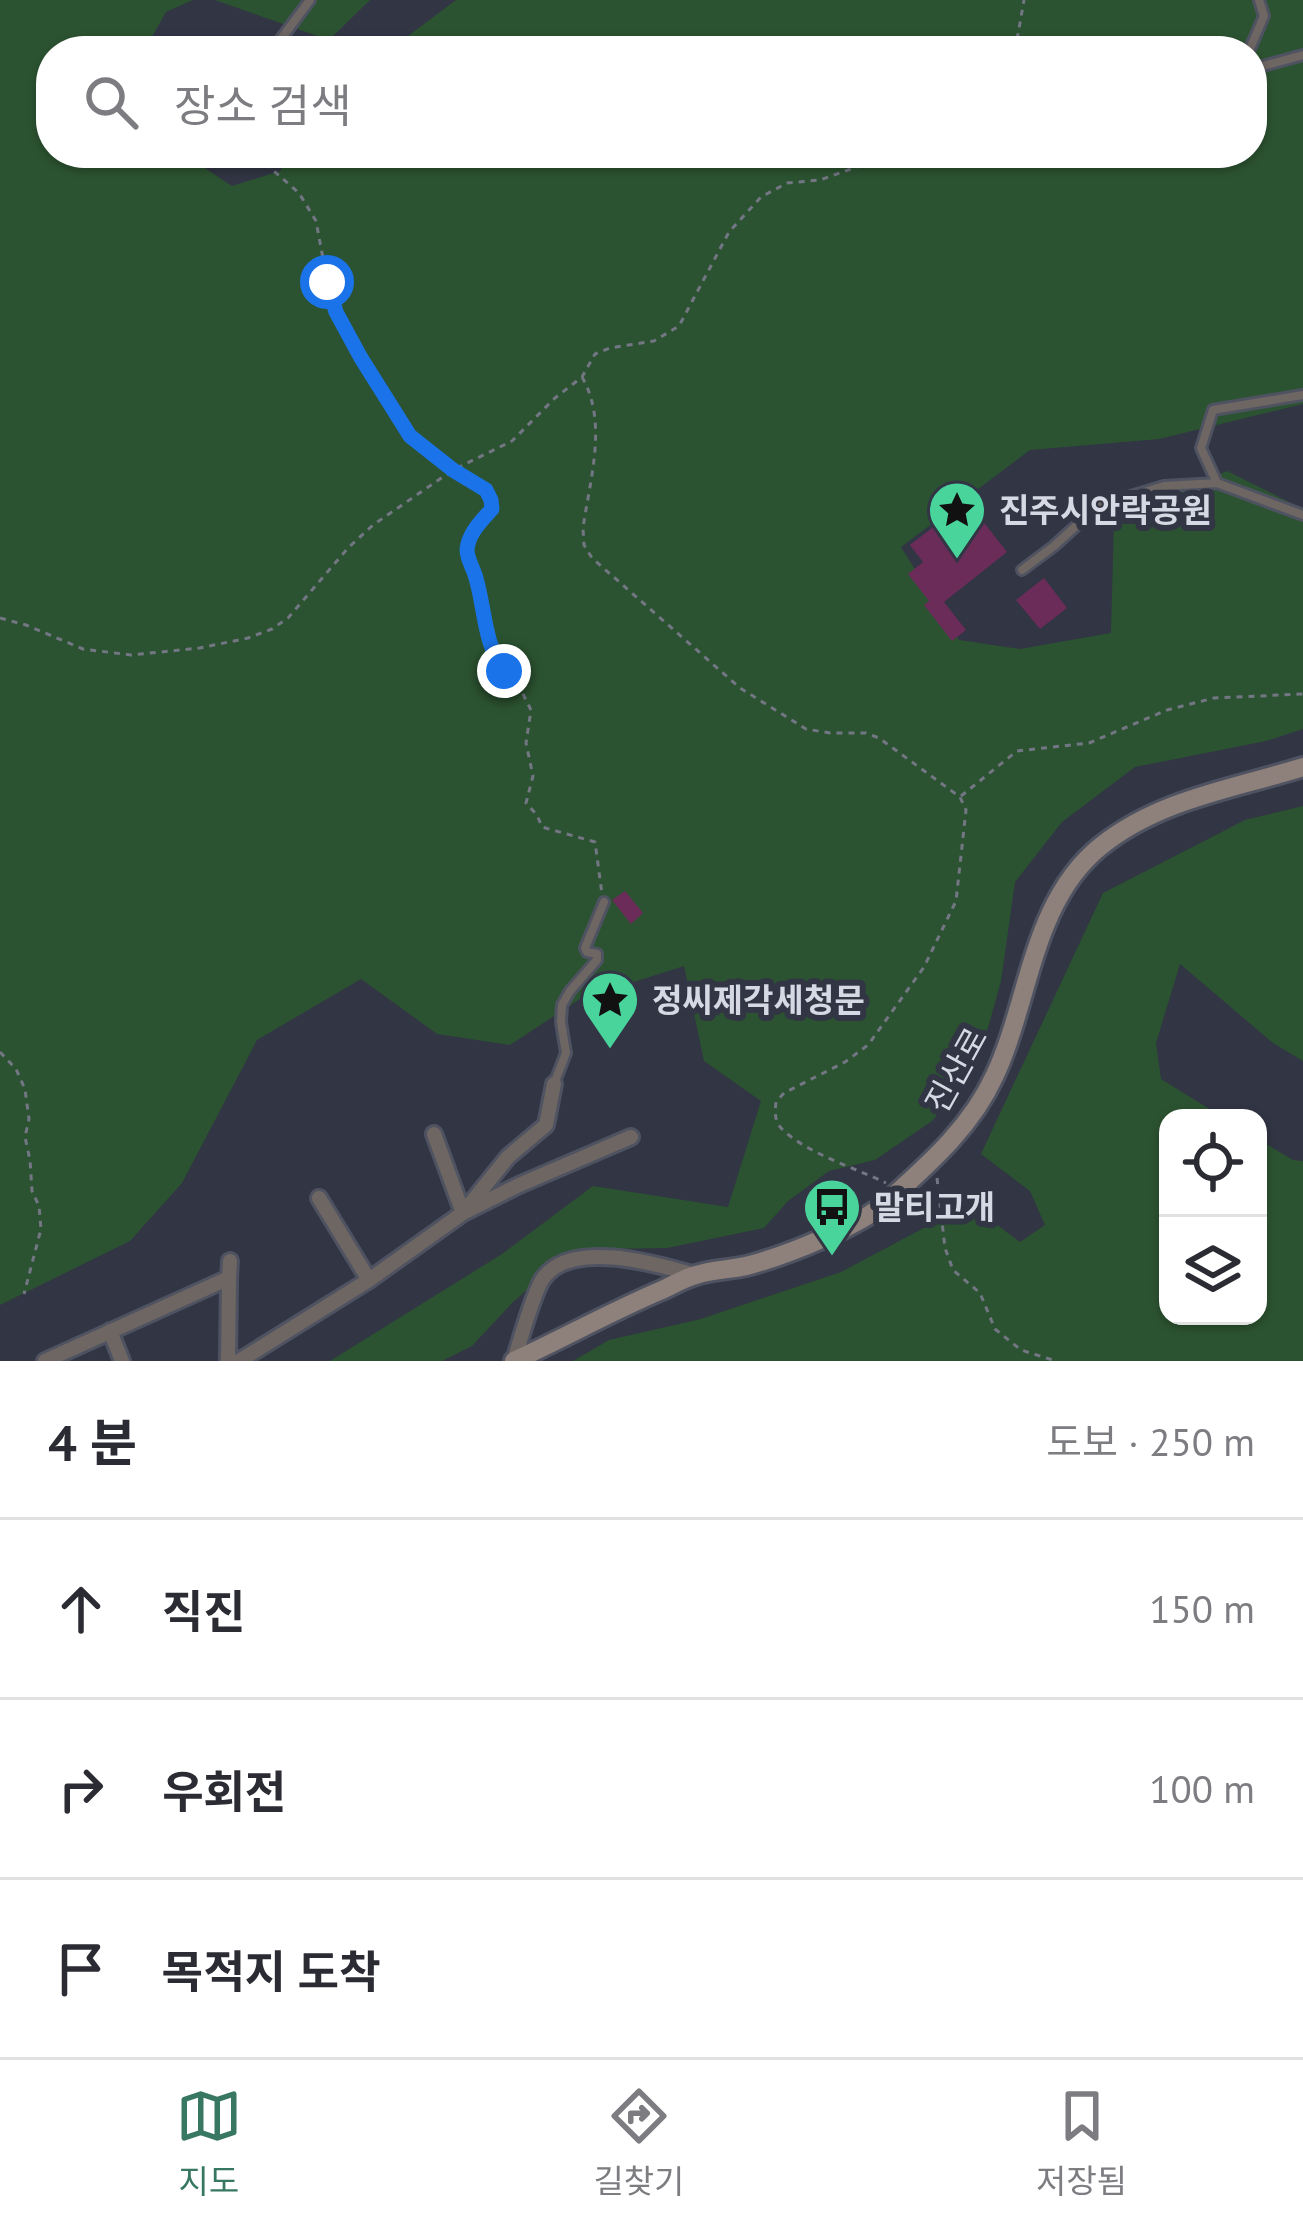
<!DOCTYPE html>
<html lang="ko">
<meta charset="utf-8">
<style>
body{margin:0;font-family:"PT Sans","Noto Sans KR",sans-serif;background:#f2f2f3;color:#2b2b33}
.controls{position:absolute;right:36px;bottom:36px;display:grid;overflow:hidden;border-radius:24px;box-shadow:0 3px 9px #0004}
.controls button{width:108px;height:108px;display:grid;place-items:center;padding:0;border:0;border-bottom:3px solid #e1e1e2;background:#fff;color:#2b2b33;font:60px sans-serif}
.stop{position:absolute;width:36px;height:36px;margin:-27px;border:9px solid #1a73e8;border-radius:50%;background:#fff}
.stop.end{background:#1a73e8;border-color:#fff;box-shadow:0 3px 12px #0008}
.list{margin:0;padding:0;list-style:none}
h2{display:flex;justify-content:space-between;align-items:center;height:156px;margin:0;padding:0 48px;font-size:51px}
h2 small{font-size:39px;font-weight:400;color:#7c7c81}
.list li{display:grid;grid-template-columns:78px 1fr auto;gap:36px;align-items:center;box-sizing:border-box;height:180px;padding:0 48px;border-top:3px solid #e1e1e2}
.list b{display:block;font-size:45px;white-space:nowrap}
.list em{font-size:39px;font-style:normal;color:#7c7c81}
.icon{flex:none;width:66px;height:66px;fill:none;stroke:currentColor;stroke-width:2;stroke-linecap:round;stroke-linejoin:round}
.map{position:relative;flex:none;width:1303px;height:1361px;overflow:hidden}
.search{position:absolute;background:#fff;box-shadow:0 3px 9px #0004;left:36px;right:36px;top:36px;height:132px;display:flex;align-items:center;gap:30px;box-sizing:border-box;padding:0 42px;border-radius:48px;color:#7c7c81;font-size:45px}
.sheet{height:696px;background:#fff}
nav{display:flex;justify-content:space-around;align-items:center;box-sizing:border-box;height:168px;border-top:3px solid #e1e1e2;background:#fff;font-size:33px;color:#7c7c81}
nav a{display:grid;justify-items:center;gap:6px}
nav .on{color:#387762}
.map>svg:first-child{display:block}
</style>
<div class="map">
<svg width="1303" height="1361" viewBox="0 0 1303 1361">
<rect width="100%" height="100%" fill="#313544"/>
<!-- green -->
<path fill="#2c5331" d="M0,0H193L166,12L144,51H51V153H182L232,186L280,171L292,153H1252V51H388L456,0H1303V404L1159,439L1030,450L901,547L959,640L1020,649L1111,633L1114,520L1227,471L1303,509V729L1266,741L1135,767L1062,822L1015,882L1001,981L984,1042L956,1091L932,1121L875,1160L829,1171L788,1201L764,1228L667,1248L602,1249L548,1272L513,1302L472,1346L442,1361H330L502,1254L593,1186L728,1207L761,1101L704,1061L684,966L580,999L510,1045L437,1034L361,979L257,1040L182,1183L130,1241L0,1305Z
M215,0H370L329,40Z
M1303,806V1061L1273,1043L1180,964L1156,1043L1161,1079L1224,1118H1168V1316H1258V1139L1293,1160L1303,1161V1361H573L609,1340L701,1319L841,1272L969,1204L1020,1242L1045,1225L1030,1191L981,1154L1103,893L1245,820Z"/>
<!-- building -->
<path fill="#6b2c5a" d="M958,508L965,517L974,510L1007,552L944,602L966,630L952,641L924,605L929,601L908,574L923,562L910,545Z
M1044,578L1067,608L1040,629L1016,600Z
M625,891L643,913L631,924L612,900Z"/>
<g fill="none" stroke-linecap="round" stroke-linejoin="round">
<defs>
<path id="lane" d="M272,51L310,0
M1249,51L1264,16L1259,0
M1252,69L1303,55
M1217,483L1201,448L1213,410L1303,395
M1022,570L1054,546L1098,506L1164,486L1217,483L1303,515
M554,1084L566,1053L561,1022L562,1005L570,991L597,960V954L587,952L585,948L604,902"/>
<path id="street" d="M434,1134L463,1213L508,1157L546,1125L554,1084
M319,1198L369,1280
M110,1331L122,1361
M45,1361L229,1278L230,1261
M228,1361L229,1278
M239,1361L369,1280L463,1213L519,1185L631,1137
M514,1361C520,1341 532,1297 542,1280C569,1238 657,1264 695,1275"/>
<path id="secondary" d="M514,1361C564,1338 612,1311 662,1290C673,1285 684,1278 696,1275C713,1269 732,1270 750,1265C787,1255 861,1226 889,1200C930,1163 972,1126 995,1075C1030,1000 1032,901 1101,846C1160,799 1233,789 1303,767"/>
</defs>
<!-- lane casing -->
<use href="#lane" stroke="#4f5361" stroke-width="14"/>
<!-- street casing -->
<use href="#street" stroke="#4f5361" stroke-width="20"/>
<!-- secondary casing -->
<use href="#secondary" stroke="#4f5361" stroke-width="24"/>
<!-- path -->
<path stroke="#737683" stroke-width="3" stroke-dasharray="6 6" stroke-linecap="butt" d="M1015,51L1024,0
M259,153L267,165L299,193L316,221L330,296L361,358L400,422L415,443L453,470L486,490L491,500L492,509L474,528L467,552L497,661L517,682L531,710L526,743L533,776L526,803L537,815L542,827L595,842L602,894
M582,377C608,422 590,479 583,528L584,545L592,558L740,688L806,729L830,733H866L879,738L960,797L966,810L956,901L924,967L868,1045L845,1062L784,1093L776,1102C775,1112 774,1121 782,1129C808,1154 853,1167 886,1183
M0,618L26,625L83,649L131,655L200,648L248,638L272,629L288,618L348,548L373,525L453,470L512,441L555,398L582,377L595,354L610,348L654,341L679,326L729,232L761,197L787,183L820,180L862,165L892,160L902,153
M961,796L1017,751L1089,743L1167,710L1214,698L1303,694
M0,1052L16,1069L25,1089L29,1119L25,1137L30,1160L32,1191L39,1206L41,1229L24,1294
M937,1178L945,1248L953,1270L980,1293L995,1329L1021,1350L1056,1361"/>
<!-- lane -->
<use href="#lane" stroke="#6e6662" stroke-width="8"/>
<!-- street -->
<use href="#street" stroke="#6e6662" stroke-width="14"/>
<!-- secondary -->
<use href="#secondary" stroke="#8e807a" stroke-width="18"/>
</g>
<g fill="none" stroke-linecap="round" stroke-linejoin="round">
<!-- route -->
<path stroke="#1a73e8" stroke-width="15" d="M327,282L336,312L361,358L410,436L453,470L486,490L491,500L492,509C481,521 468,534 467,550C467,559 474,570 476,578C485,609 484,644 504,671"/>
</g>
<!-- icons -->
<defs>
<symbol id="sight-pin" viewBox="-11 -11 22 30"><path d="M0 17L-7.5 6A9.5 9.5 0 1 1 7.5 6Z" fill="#49d49c" stroke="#313544"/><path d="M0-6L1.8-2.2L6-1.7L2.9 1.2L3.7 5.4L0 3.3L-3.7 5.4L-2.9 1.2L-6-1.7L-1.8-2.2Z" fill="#111"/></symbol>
<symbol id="bus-pin" viewBox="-11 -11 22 30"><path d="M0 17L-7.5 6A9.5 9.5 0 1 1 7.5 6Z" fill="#49d49c" stroke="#313544"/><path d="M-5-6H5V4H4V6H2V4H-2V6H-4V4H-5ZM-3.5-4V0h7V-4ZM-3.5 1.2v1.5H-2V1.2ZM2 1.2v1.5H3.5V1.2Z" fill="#111"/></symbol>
</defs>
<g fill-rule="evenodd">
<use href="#sight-pin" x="924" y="477" width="66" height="90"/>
<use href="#sight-pin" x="577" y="967" width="66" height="90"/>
<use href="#bus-pin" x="799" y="1174" width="66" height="90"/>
</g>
<g text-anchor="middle" stroke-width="12" stroke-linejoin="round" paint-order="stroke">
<!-- poi labels -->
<g font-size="33" font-weight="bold" fill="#d6d9e3" stroke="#313544" text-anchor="start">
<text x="999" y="522">진주시안락공원</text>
<text x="652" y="1012">정씨제각세청문</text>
<text x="874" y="1219">말티고개</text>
</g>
<!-- street labels -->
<g font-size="33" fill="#d6d9e3" stroke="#313544">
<text transform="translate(956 1070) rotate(-61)" y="12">진산로</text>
</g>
</g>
</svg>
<div class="controls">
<button><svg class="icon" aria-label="locate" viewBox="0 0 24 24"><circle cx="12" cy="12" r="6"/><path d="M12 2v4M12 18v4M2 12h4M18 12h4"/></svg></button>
<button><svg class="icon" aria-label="layers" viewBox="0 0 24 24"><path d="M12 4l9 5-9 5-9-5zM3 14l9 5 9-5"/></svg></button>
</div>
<div class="stop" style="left:327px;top:282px"></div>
<div class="stop end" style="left:504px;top:671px"></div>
<div class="search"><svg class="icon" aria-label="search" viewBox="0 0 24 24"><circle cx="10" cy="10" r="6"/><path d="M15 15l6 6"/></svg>장소 검색</div>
</div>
<section class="sheet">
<h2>4 분<small>도보 · 250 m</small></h2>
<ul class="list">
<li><svg class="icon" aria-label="ahead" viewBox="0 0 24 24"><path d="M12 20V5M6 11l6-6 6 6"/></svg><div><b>직진</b></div><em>150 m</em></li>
<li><svg class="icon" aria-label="right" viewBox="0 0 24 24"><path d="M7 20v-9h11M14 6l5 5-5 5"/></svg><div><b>우회전</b></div><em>100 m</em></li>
<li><svg class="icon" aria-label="arrive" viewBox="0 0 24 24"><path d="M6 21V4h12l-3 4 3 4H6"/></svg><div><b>목적지 도착</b></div></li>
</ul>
</section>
<nav>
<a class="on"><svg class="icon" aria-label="map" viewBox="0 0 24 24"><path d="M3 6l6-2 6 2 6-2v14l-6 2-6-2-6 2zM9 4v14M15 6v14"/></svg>지도</a>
<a><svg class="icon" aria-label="directions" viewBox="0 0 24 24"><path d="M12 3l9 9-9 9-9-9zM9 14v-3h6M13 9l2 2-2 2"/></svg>길찾기</a>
<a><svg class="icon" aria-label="saved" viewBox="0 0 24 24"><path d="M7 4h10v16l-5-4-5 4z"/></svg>저장됨</a>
</nav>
